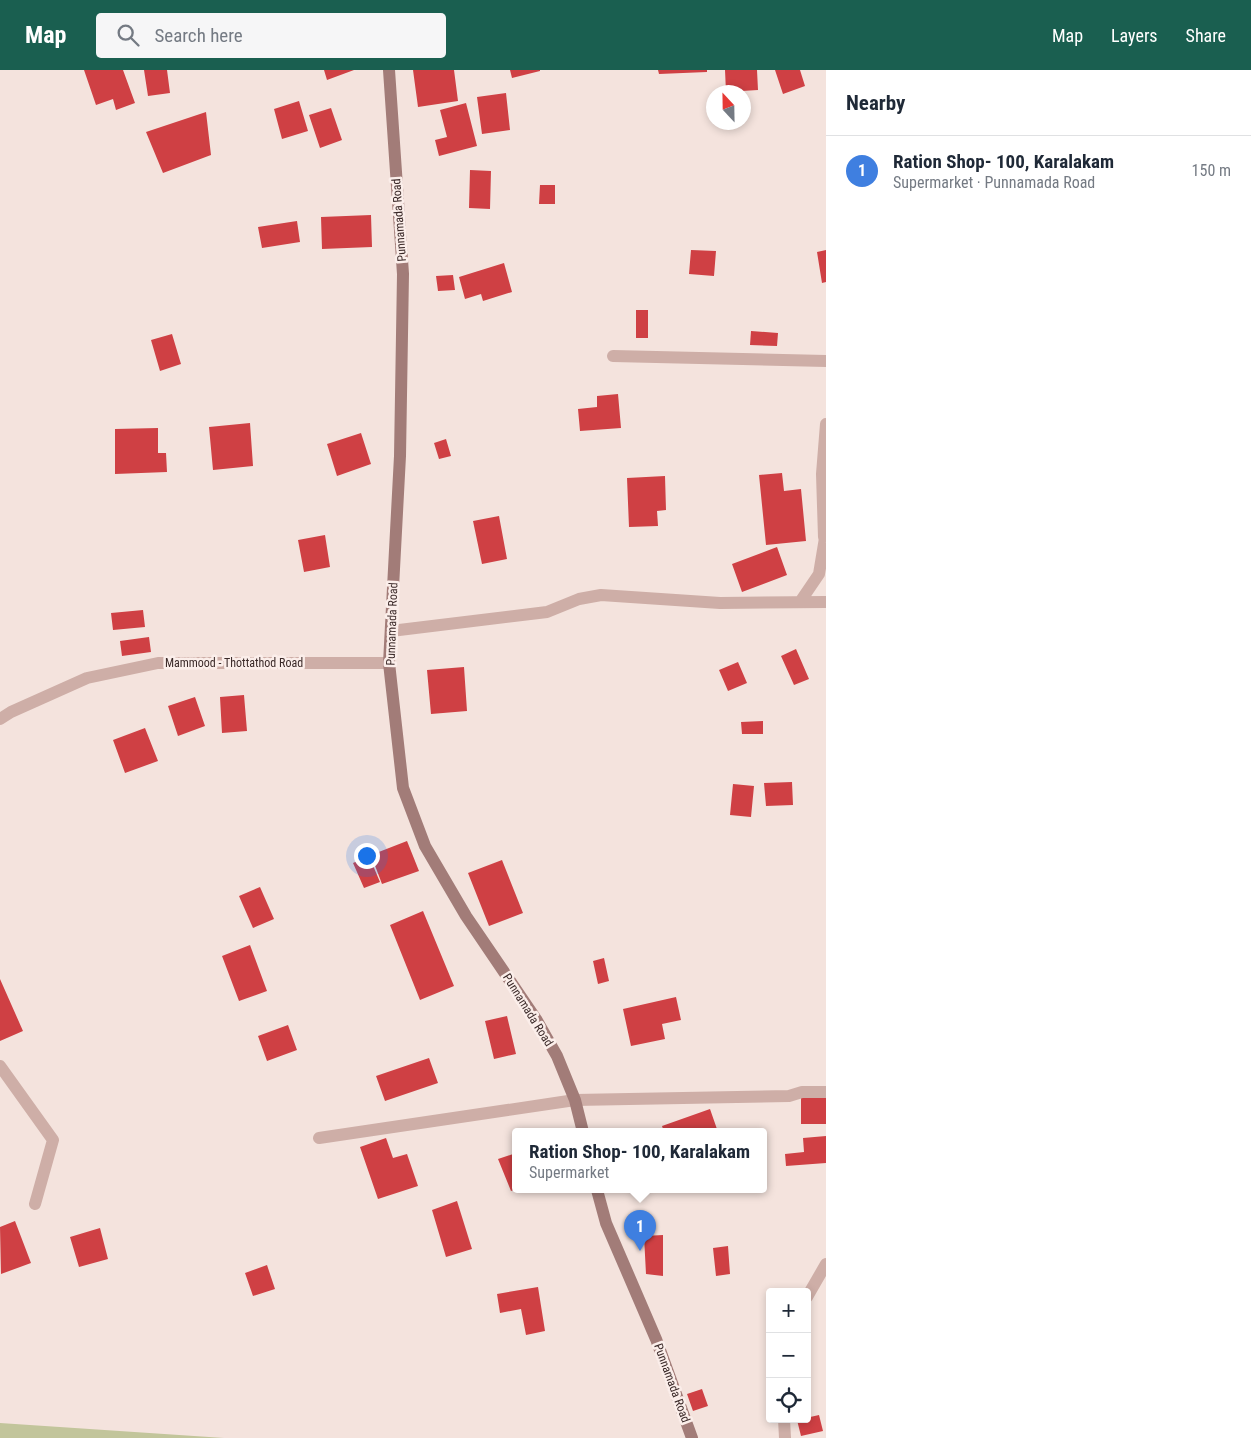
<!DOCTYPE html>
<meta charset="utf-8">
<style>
body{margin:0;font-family:"Roboto Condensed",sans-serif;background:#f6f6f7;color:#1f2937}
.controls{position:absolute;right:15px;bottom:15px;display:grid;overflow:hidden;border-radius:5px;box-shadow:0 2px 8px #0003}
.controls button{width:45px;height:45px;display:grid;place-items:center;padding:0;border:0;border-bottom:1px solid #e0e1e3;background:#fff;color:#1f2937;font:25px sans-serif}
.compass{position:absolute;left:706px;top:15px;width:45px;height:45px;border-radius:50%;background:#fff;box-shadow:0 2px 8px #0003;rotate:338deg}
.you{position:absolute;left:366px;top:785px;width:18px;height:18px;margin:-12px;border:4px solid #fff;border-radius:50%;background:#1a73e8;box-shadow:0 0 0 8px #1a73e833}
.badge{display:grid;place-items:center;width:32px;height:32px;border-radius:50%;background:#1a5f50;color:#fff;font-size:16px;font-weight:700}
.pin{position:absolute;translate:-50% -41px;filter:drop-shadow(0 1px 2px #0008)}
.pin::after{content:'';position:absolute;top:26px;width:18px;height:15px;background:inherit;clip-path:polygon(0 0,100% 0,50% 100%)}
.popup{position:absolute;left:512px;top:1058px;width:255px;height:65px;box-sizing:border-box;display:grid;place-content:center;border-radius:5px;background:#fff;filter:drop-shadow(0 1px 4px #0005);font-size:16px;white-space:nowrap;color:#747a83}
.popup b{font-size:19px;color:#1f2937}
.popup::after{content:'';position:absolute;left:50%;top:100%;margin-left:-10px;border:10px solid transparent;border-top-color:#fff}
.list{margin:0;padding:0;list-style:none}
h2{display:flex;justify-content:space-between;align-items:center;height:65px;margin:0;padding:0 20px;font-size:21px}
h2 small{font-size:16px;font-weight:400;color:#747a83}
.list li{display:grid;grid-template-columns:32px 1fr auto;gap:15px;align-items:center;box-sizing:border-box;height:70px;padding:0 20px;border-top:1px solid #e0e1e3}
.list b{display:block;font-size:19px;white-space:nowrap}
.list p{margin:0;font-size:16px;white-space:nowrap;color:#747a83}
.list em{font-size:16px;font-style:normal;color:#747a83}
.icon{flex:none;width:28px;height:28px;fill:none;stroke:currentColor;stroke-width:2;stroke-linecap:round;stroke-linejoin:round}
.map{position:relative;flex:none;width:826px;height:1368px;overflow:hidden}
header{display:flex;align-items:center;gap:30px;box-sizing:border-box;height:70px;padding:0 25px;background:#1a5f50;color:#fff}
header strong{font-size:24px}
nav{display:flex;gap:28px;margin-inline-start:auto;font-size:18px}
.search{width:350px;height:45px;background:#f6f6f7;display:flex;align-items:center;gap:12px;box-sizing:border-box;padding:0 18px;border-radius:5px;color:#747a83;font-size:19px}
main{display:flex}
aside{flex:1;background:#fff}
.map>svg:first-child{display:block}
</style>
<header>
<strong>Map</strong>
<div class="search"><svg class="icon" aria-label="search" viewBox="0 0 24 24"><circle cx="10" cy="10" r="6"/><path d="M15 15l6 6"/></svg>Search here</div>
<nav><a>Map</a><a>Layers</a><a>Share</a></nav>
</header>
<main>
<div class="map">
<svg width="826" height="1368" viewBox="0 0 826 1368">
<rect width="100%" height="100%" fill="#f4e3dd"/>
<!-- green -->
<path fill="#c2c59b" d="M0,1353L224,1368H0Z"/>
<!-- building -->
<path fill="#cf4044" d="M84,0H123L135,33L116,40L113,29L96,35Z
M144,0H167L170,23L148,26Z
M324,0H354L327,10Z
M413,0H454L458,31L418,37Z
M510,0H540V1L512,8Z
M658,0H707V2L659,4Z
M725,0H757L758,20L726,22Z
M775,0H800L805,16L783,24Z
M506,23L510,60L482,64L477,27Z
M299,31L308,61L282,69L274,39Z
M466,33L477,76L439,86L435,70L447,67L440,40Z
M331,38L342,70L320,78L309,45Z
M206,42L211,85L163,103L146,62Z
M470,100L491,101L490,139L469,138Z
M540,115H555V134H539Z
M371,145L372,177L322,179L321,147Z
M297,151L300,172L262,178L258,157Z
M691,180L716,181L714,206L689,204Z
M826,180V212L822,213L817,182Z
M504,193L512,222L483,231L481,224L465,229L459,207Z
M453,205L455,220L438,221L436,206Z
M636,240H648V268H636Z
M751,261L778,263L777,276L750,275Z
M172,264L181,294L160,301L151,270Z
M618,324L621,358L580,361L578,339L597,337V326Z
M250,353L253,396L213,400L209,357Z
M158,358V383H166L167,402L115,404V359Z
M361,363L371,394L337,406L327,374Z
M446,369L451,386L439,389L434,373Z
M782,403L784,421L801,419L806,471L766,475L759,405Z
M665,406L666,440L657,441L658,456L629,457L627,408Z
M499,446L507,489L482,494L473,451Z
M325,465L330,497L304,502L298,470Z
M777,477L787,505L742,522L732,494Z
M143,540L145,557L113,560L111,543Z
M149,567L151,582L122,586L120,571Z
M796,579L809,609L794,615L781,586Z
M738,592L747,613L728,621L719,600Z
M464,597L467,641L431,644L427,600Z
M244,625L247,661L222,663L220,627Z
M195,627L205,656L178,666L168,636Z
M763,651V664H742L741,652Z
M145,658L158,691L125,703L113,670Z
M792,712L793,735L766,736L764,713Z
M733,714L754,716L751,747L730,745Z
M407,771L419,801L382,814L371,785Z
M369,786L380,812L364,818L353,793Z
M502,790L523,843L489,856L468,803Z
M260,817L274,849L253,858L239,826Z
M423,841L454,916L420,930L390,855Z
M250,875L267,921L239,931L222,886Z
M604,888L609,911L598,914L593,891Z
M0,909L23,961L0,971Z
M676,927L681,950L662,954L665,969L631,976L623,939Z
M507,946L516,984L494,989L485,951Z
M288,955L297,980L267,991L258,966Z
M429,988L438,1013L385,1031L376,1006Z
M801,1025H826V1054H801Z
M710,1039L718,1062H664L662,1056Z
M826,1066V1093L786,1096L785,1084L804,1082L803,1068Z
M386,1068L393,1088L407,1084L418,1116L378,1129L360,1077Z
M516,1083V1119L511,1121L498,1089Z
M457,1131L472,1179L446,1187L432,1140Z
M15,1151L31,1193L1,1204L0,1157Z
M100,1158L108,1189L79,1197L70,1167Z
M663,1165V1206L646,1204L644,1166Z
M728,1176L730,1204L716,1206L713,1178Z
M267,1195L275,1219L253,1226L245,1203Z
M538,1217L545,1261L526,1265L521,1239L500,1243L497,1224Z
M702,1319L708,1336L693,1341L687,1324Z
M819,1345L823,1361L801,1366L797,1350Z"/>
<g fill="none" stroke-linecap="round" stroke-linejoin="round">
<!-- minor -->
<path stroke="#ceaea7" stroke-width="12" d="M613,286L826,291
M824,467L822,404L826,354
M800,532L819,504L826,462
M391,561L547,542L579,529L601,525L720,533L826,532
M0,996L53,1070L35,1134
M319,1068L575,1030L789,1026L802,1022H826
M807,1227L826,1194
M784,1349L785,1368"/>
<!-- tertiary -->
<path stroke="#ceaea7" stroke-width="12" d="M0,649L11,642L87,608L158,593H389"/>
<!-- secondary -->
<path stroke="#a27c78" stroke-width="12" d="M389,0L403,204L400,386L389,593L403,718L425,776L466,846L536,949L557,986L575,1030L583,1062
M597,1120L606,1153L656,1269L692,1368"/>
</g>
<g text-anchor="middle" stroke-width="5" stroke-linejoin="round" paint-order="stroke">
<!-- street labels -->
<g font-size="12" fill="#3a2928" stroke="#fbeeea">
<text transform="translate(399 150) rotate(-94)" y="4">Punnamada Road</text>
<text transform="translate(392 554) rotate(-88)" y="4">Punnamada Road</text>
<text x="234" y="597">Mammood - Thottathod Road</text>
<text transform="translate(528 940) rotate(58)" y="4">Punnamada Road</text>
<text transform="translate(672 1313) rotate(70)" y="4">Punnamada Road</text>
</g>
</g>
</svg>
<div class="controls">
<button>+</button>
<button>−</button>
<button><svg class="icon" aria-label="locate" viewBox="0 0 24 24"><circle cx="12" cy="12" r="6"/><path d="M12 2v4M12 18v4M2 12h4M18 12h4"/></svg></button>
</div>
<svg class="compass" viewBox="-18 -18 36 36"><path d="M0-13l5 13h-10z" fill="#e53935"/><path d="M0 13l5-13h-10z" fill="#747a83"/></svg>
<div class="you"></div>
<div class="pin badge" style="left:640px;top:1181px;background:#3f7fe0">1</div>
<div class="popup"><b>Ration Shop- 100, Karalakam</b>Supermarket</div>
</div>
<aside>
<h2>Nearby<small></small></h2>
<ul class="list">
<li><span class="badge" style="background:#3f7fe0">1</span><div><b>Ration Shop- 100, Karalakam</b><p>Supermarket · Punnamada Road</p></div><em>150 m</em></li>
</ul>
</aside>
</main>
